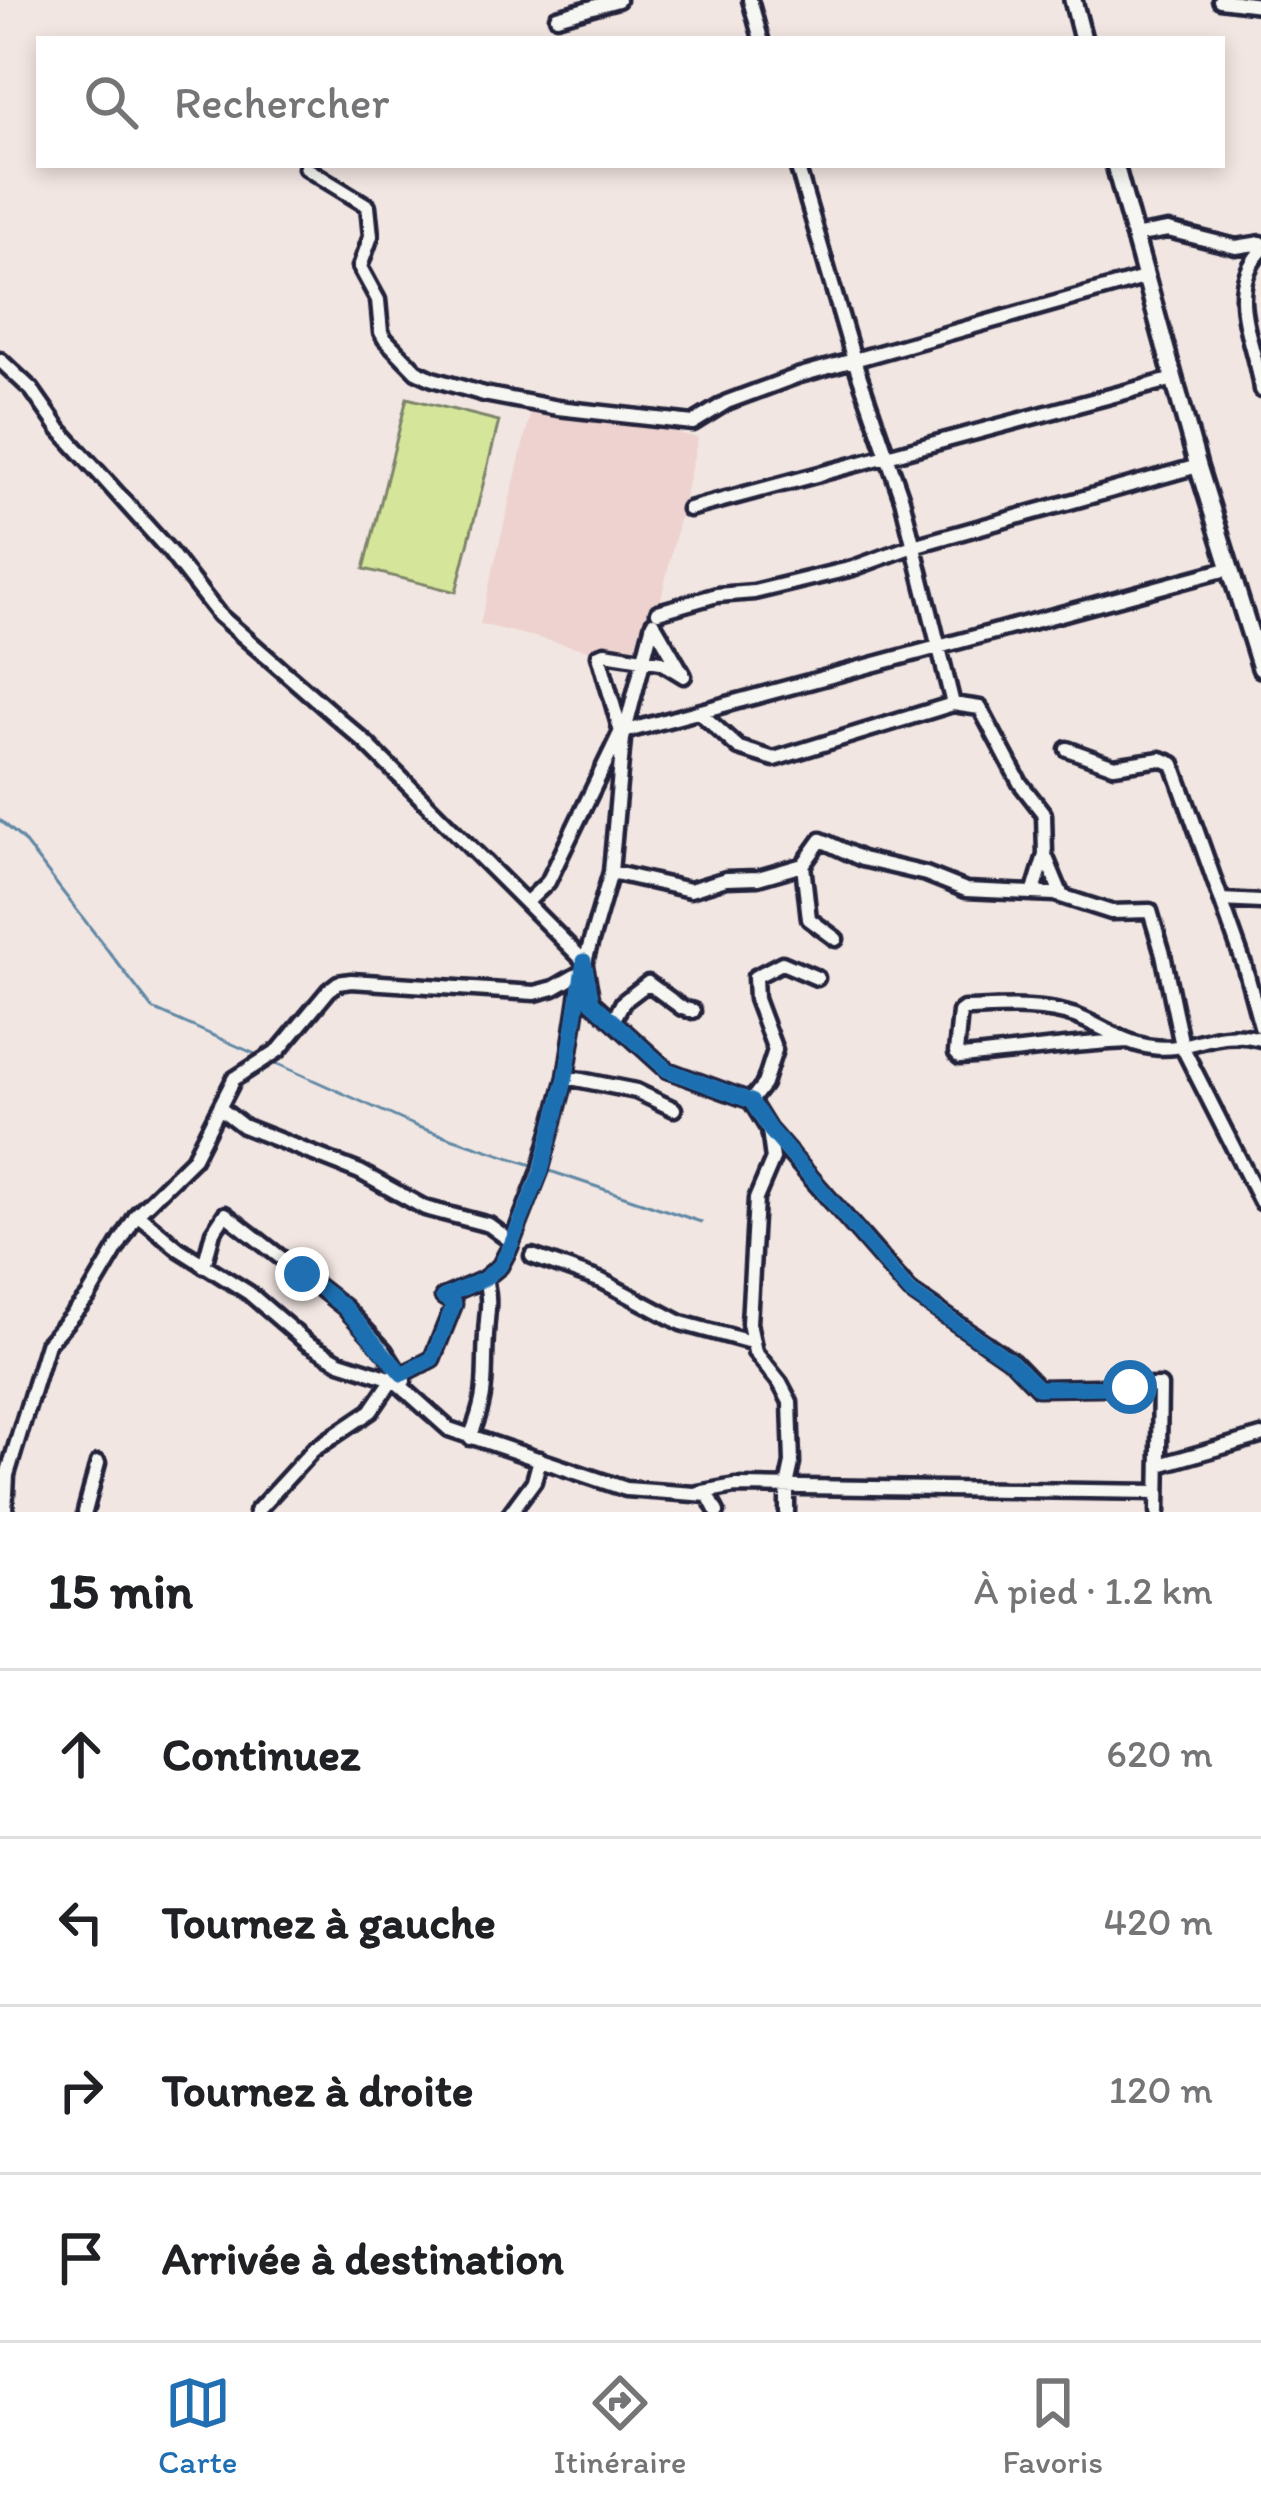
<!DOCTYPE html>
<html lang="fr">
<meta charset="utf-8">
<style>
body{margin:0;font-family:Itim,sans-serif;background:#f2f2f2;color:#202124}
.stop{position:absolute;width:36px;height:36px;margin:-27px;border:9px solid #1f6fb2;border-radius:50%;background:#fff}
.stop.end{background:#1f6fb2;border-color:#fff;box-shadow:0 3px 12px #0008}
.list{margin:0;padding:0;list-style:none}
h2{display:flex;justify-content:space-between;align-items:center;height:156px;margin:0;padding:0 48px;font-size:51px}
h2 small{font-size:39px;font-weight:400;color:#757577}
.list li{display:grid;grid-template-columns:78px 1fr auto;gap:36px;align-items:center;box-sizing:border-box;height:168px;padding:0 48px;border-top:3px solid #e0e0e0}
.list b{display:block;font-size:45px;white-space:nowrap}
.list em{font-size:39px;font-style:normal;color:#757577}
.icon{flex:none;width:66px;height:66px;fill:none;stroke:currentColor;stroke-width:2;stroke-linecap:round;stroke-linejoin:round}
.map{position:relative;flex:none;width:1261px;height:1512px;overflow:hidden}
.search{position:absolute;background:#fff;box-shadow:0 6px 18px #0003;left:36px;right:36px;top:36px;height:132px;display:flex;align-items:center;gap:30px;box-sizing:border-box;padding:0 42px;border-radius:0px;color:#757577;font-size:45px}
.sheet{height:828px;background:#fff}
nav{display:flex;justify-content:space-around;align-items:center;box-sizing:border-box;height:168px;border-top:3px solid #e0e0e0;background:#fff;font-size:33px;color:#757577}
nav a{display:grid;justify-items:center;gap:6px}
nav .on{color:#1f6fb2}
.map>svg:first-child{display:block}
</style>
<div class="map">
<svg width="1261" height="1512" viewBox="0 0 1261 1512">
<rect width="100%" height="100%" fill="#f2e6e2"/>
<filter id="ink" filterUnits="userSpaceOnUse"><feTurbulence type="fractalNoise" baseFrequency=".00833" numOctaves="2"/><feDisplacementMap in="SourceGraphic" scale="24" xChannelSelector="R" yChannelSelector="G"/><feConvolveMatrix kernelMatrix="1 2 1 2 8 2 1 2 1" color-interpolation-filters="sRGB"/></filter>
<g filter="url(#ink)">
<!-- built -->
<path fill="#edd2cf" d="M534,399L698,438L646,664L480,624Z"/>
<!-- green -->
<path fill="#d5e69a" stroke="#7c846a" stroke-width="3" d="M407,398L499,421L456,592L364,569Z"/>
<g fill="none" stroke-linecap="round" stroke-linejoin="round">
<!-- stream -->
<path stroke="#6088a5" stroke-width="3" d="M0,820L22,839L153,1009L262,1057
M271,1061L418,1127L535,1166
M544,1169L701,1222"/>
<defs>
<path id="minor" d="M750,0L761,39
M1220,0L1260,5
M557,17L618,0
M797,165L854,360L902,499L953,704
M306,168L368,206L371,236L360,267L378,300L381,332L385,339L416,371L433,379L484,394L558,408L693,423L727,402L797,376L1144,278
M1133,236L1168,230L1236,247L1261,243
M1261,251C1223,293 1256,342 1261,390
M0,360L32,390L60,430L169,551L219,615L366,743L584,961L592,1002L667,1070L751,1101L769,1130L773,1159L756,1199L749,1323L755,1352L780,1383L790,1402L792,1463L787,1486V1512
M689,509L1174,379
M658,612L717,595L754,592L853,568L913,546L1198,466
M654,624L683,674
M699,712L739,748L774,759L953,704L980,708L1020,783L1044,814L1045,855L1062,896
M627,731L1231,568
M623,739L599,655L605,653L661,662L684,676
M1067,749L1114,766L1161,759L1173,764L1244,964L1261,1026
M611,872L690,890L726,879L758,878L803,865
M1034,891L1045,855
M1221,900L1261,902
M527,902L548,882L620,733
M836,939L809,919L803,865L821,840L862,859L926,874L966,890L1055,894L1111,912L1150,911L1163,954L1182,1046L1261,1202
M613,1021L623,1002L648,983L682,1008L693,1011
M1128,1041C1072,1043 1017,1053 960,1057L956,1053L960,1012L964,1009C1000,1008 1040,1004 1075,1016C1101,1025 1124,1044 1152,1047C1193,1053 1211,1026 1261,1039
M566,1077L636,1091L674,1109
M751,1101L764,1084L775,1050L756,999L755,977L782,963L817,978
M221,1109L243,1126L360,1172L425,1208L489,1225L512,1242
M770,1131L910,1291L1013,1362L1038,1388L1160,1386L1158,1512
M137,1214L179,1249L249,1293L307,1343L340,1362L393,1379L449,1429L626,1489L708,1495L717,1512
M532,1256L602,1281L681,1323L751,1342
M204,1266L213,1232L225,1214L344,1307L385,1351L404,1381
M470,1438C489,1391 483,1382 486,1335C487,1309 491,1305 485,1278
M1159,1465L1261,1436
M698,1493L735,1486L1158,1492
M5,1512L7,1475L47,1344L88,1297L137,1214L193,1159L234,1079L279,1050L329,990L338,983L351,981L535,993L554,988L582,972L611,872L623,739L653,623
M85,1512L98,1463
M256,1512L313,1450L371,1411L393,1379L432,1359L454,1304L443,1297L484,1279L500,1266L510,1247L540,1171L566,1077L582,972
M511,1512L534,1481L540,1459"/>
<path id="major" d="M1073,0L1083,39
M1115,165L1198,466L1261,668"/>
</defs>
<!-- minor casing -->
<use href="#minor" stroke="#22223b" stroke-width="21"/>
<!-- major casing -->
<use href="#major" stroke="#22223b" stroke-width="24"/>
<!-- minor -->
<use href="#minor" stroke="#f6f6f2" stroke-width="12"/>
<!-- major -->
<use href="#major" stroke="#f6f6f2" stroke-width="15"/>
</g>
</g>
<g fill="none" stroke-linecap="round" stroke-linejoin="round" filter="url(#ink)">
<!-- route -->
<path stroke="#1f6fb2" stroke-width="15" d="M302,1274L344,1307L402,1374L432,1359L454,1304L443,1297L484,1279L500,1266L510,1247L541,1172L566,1077L584,961L592,1002L667,1070L751,1101L770,1130L910,1292L1012,1362L1038,1388L1130,1387"/>
</g>
</svg>
<div class="stop" style="left:1130px;top:1387px"></div>
<div class="stop end" style="left:302px;top:1274px"></div>
<div class="search"><svg class="icon" aria-label="search" viewBox="0 0 24 24"><circle cx="10" cy="10" r="6"/><path d="M15 15l6 6"/></svg>Rechercher</div>
</div>
<section class="sheet">
<h2>15 min<small>À pied · 1.2 km</small></h2>
<ul class="list">
<li><svg class="icon" aria-label="ahead" viewBox="0 0 24 24"><path d="M12 20V5M6 11l6-6 6 6"/></svg><div><b>Continuez</b></div><em>620 m</em></li>
<li><svg class="icon" aria-label="left" viewBox="0 0 24 24"><path d="M17 20v-9H6M10 6l-5 5 5 5"/></svg><div><b>Tournez à gauche</b></div><em>420 m</em></li>
<li><svg class="icon" aria-label="right" viewBox="0 0 24 24"><path d="M7 20v-9h11M14 6l5 5-5 5"/></svg><div><b>Tournez à droite</b></div><em>120 m</em></li>
<li><svg class="icon" aria-label="arrive" viewBox="0 0 24 24"><path d="M6 21V4h12l-3 4 3 4H6"/></svg><div><b>Arrivée à destination</b></div></li>
</ul>
</section>
<nav>
<a class="on"><svg class="icon" aria-label="map" viewBox="0 0 24 24"><path d="M3 6l6-2 6 2 6-2v14l-6 2-6-2-6 2zM9 4v14M15 6v14"/></svg>Carte</a>
<a><svg class="icon" aria-label="directions" viewBox="0 0 24 24"><path d="M12 3l9 9-9 9-9-9zM9 14v-3h6M13 9l2 2-2 2"/></svg>Itinéraire</a>
<a><svg class="icon" aria-label="saved" viewBox="0 0 24 24"><path d="M7 4h10v16l-5-4-5 4z"/></svg>Favoris</a>
</nav>
